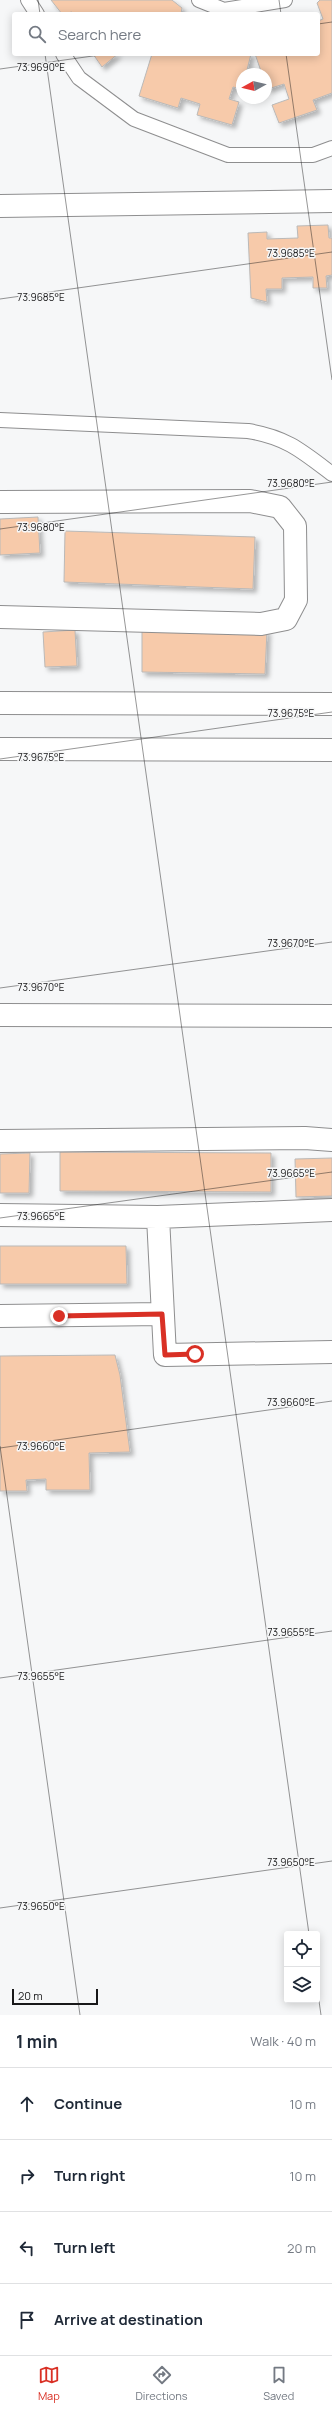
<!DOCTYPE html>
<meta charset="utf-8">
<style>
body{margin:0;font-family:Manrope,sans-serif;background:#f2f2f3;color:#1f2937}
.controls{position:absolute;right:12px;bottom:12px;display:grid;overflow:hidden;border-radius:4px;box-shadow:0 2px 10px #0003}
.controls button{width:36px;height:36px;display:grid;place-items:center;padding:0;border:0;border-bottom:1px solid #e0e1e3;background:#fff;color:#1f2937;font:20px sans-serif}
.compass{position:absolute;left:236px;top:68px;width:36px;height:36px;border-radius:50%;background:#fff;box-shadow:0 2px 10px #0003;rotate:262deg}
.scale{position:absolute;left:12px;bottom:10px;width:86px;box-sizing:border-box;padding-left:4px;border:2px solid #181819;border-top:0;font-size:11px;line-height:14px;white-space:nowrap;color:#181819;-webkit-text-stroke:3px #f6f7f8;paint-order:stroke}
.stop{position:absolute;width:12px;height:12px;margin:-9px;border:3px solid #d93025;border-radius:50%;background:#fff}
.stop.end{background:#d93025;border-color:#fff;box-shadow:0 1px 4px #0008}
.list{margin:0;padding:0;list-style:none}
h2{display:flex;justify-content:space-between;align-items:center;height:52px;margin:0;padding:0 16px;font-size:17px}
h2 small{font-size:13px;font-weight:400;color:#747a83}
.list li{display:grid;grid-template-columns:26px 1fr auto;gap:12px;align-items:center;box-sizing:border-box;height:72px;padding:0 16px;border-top:1px solid #e0e1e3}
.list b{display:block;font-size:15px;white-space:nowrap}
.list em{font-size:13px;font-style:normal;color:#747a83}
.icon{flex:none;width:22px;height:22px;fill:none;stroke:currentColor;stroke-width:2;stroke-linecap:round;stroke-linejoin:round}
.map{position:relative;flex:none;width:332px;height:2015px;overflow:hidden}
.search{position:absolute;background:#fff;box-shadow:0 2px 10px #0003;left:12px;right:12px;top:12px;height:44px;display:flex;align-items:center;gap:10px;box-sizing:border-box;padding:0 14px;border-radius:4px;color:#747a83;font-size:15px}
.sheet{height:340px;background:#fff}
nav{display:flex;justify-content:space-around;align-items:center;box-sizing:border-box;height:56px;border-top:1px solid #e0e1e3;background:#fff;font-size:11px;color:#747a83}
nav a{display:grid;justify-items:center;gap:2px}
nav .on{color:#d93025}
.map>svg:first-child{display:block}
</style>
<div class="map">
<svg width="332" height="2015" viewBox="0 0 332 2015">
<defs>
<filter id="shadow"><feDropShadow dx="3.5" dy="3.5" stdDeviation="2" flood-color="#0004"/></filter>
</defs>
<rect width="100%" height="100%" fill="#f6f7f8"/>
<!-- building -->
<path fill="#f7caaa" stroke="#bab9b8" filter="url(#shadow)" d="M51,0H172L182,8L181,14H74L72,12L62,14Z
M320,0H332V93L313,100L317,110L279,123L272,105L289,99L284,84L268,89L266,74H262L255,54H318V21L323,19L317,3Z
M93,54H118L102,67Z
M152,54H251L246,74H242L241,89L233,87L229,99L239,102L232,125L197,115L200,104L181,98L178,108L139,96Z
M328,225L329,238H332V275L326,276L327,288H313V277L282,278V289H266L267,302L251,298L248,233L267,232V239L298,238L297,226Z
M38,517L40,553L0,555V519Z
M65,531L255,537L253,589L64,582Z
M142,629L267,631L265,674L142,672Z
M75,630L77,666L45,667L43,632Z
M60,1152L271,1153V1192L60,1191Z
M30,1153L29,1193H0V1154Z
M332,1158V1196L296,1197L295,1159Z
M0,1246H126L127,1284H0Z
M115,1355L120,1375L130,1452L89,1453L90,1490H46V1479L26,1480L27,1491H0V1356Z"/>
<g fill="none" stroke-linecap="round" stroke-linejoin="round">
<defs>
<path id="service" d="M28,0L37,14
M199,0L224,10L285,0
M63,54L79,78L134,119L228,155H313L332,148
M0,420L248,431C286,437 302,451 332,474"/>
<path id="minor" d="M0,206L332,201
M0,502L250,501L280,507L295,526L296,600L286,619L261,624L0,617
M0,703L332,704
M0,749L332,750
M0,1015L332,1016
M0,1141L305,1138L332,1140
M0,1215L158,1217L332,1210
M158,1217L165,1355L332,1352
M0,1316L162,1314"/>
</defs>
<!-- service casing -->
<use href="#service" stroke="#8e8e8f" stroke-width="16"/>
<!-- minor casing -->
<use href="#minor" stroke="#8e8e8f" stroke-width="24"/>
<!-- service -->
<use href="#service" stroke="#fff" stroke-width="14"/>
<!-- minor -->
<use href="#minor" stroke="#fff" stroke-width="22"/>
</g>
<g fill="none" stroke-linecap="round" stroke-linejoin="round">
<!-- route -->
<path stroke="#d93025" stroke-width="5" d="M59,1316L162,1314L165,1355L195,1354"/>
</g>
<!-- ticks -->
<path fill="none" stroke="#181819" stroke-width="1" stroke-opacity="0.45" d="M38,0L40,14M279,0L281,14M318,24L332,22M45,54L309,1934M286,54L332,380M0,69L107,54M0,299L332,252M0,529L332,482M0,759L332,712M0,988L332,942M0,1218L332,1172M0,1446L80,2015M0,1448L332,1401M0,1678L332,1631M0,1908L332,1861M317,1987L321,2015"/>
<g font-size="10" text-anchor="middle" fill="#181819" stroke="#f6f7f8" stroke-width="3" stroke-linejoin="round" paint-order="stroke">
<text x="41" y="71">73.9690°E</text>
<text x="291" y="257">73.9685°E</text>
<text x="41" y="301">73.9685°E</text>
<text x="291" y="487">73.9680°E</text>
<text x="41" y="531">73.9680°E</text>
<text x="291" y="717">73.9675°E</text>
<text x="41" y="761">73.9675°E</text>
<text x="291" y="947">73.9670°E</text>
<text x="41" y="991">73.9670°E</text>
<text x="291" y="1177">73.9665°E</text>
<text x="41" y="1220">73.9665°E</text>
<text x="291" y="1406">73.9660°E</text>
<text x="41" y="1450">73.9660°E</text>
<text x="291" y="1636">73.9655°E</text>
<text x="41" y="1680">73.9655°E</text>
<text x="291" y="1866">73.9650°E</text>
<text x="41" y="1910">73.9650°E</text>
</g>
</svg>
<div class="controls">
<button><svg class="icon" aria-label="locate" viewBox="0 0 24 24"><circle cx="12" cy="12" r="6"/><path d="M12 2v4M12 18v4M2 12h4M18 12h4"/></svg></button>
<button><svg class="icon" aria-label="layers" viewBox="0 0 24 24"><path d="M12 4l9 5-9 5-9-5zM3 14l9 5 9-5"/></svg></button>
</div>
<svg class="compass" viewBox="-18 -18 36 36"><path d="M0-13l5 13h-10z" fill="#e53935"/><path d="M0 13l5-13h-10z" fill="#747a83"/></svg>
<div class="scale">20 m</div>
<div class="stop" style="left:195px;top:1354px"></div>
<div class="stop end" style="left:59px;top:1316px"></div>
<div class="search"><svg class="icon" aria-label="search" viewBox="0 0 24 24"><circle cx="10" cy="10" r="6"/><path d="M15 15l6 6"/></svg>Search here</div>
</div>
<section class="sheet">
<h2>1 min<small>Walk · 40 m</small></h2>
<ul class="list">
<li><svg class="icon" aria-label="ahead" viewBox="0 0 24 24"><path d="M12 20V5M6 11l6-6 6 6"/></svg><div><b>Continue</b></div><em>10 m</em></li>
<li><svg class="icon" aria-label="right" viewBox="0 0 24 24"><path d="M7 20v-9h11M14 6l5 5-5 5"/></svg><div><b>Turn right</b></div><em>10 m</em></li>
<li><svg class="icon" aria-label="left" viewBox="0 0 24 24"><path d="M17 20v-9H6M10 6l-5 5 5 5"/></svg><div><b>Turn left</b></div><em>20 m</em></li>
<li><svg class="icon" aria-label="arrive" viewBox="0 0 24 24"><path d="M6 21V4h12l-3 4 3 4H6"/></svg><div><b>Arrive at destination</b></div></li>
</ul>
</section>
<nav>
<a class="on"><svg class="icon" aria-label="map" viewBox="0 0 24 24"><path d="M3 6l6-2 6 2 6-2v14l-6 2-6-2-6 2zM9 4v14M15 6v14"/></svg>Map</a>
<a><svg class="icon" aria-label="directions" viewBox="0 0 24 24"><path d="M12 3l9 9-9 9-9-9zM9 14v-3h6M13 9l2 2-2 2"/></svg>Directions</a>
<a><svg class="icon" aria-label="saved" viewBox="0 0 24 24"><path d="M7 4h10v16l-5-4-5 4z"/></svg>Saved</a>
</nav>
